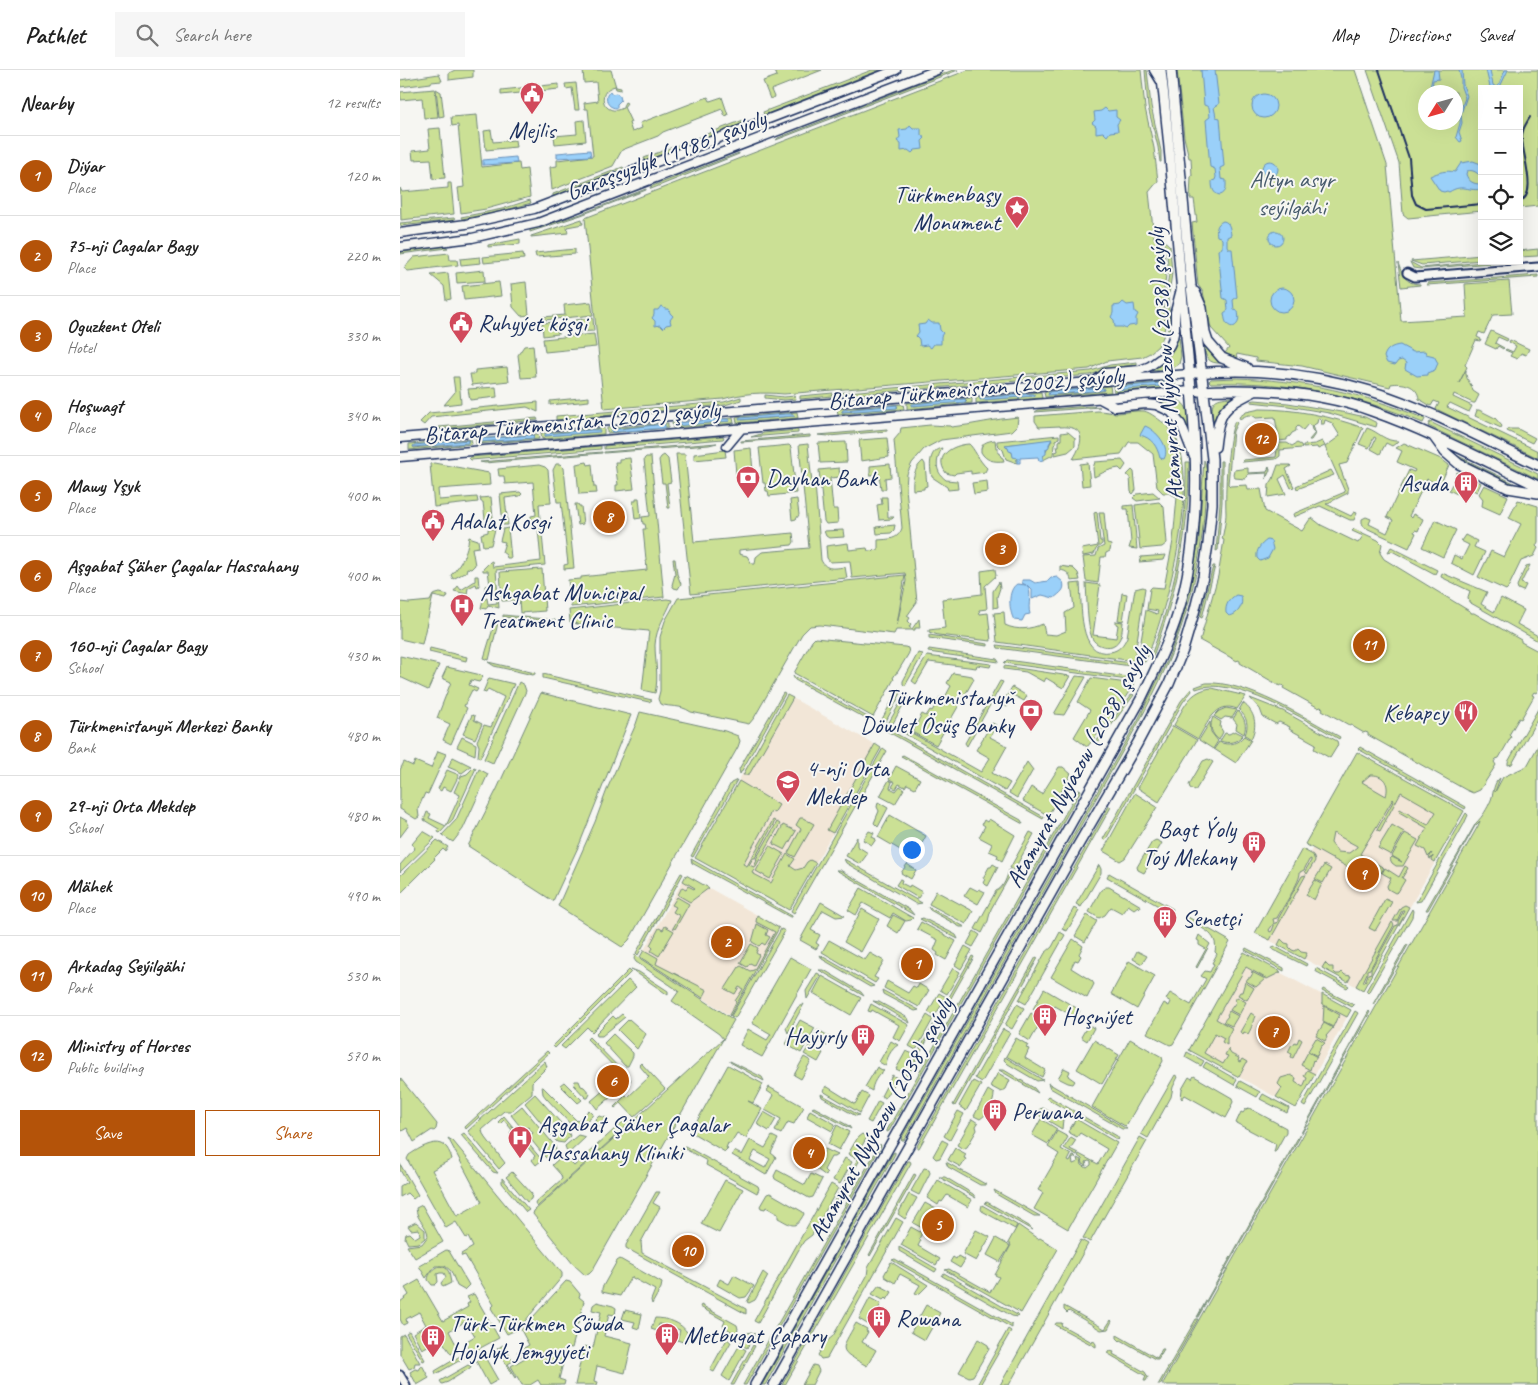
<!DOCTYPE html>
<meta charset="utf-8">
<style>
body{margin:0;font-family:Caveat,sans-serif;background:#f6f6f6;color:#222}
.controls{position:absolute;right:15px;top:15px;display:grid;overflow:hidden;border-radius:0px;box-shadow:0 5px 20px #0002}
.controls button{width:45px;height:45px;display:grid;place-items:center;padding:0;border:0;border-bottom:1px solid #e0e0e0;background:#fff;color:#222;font:25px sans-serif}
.compass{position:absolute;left:1018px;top:15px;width:45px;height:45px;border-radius:50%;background:#fff;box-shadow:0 5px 20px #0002;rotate:233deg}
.you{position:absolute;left:511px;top:779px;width:18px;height:18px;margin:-12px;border:4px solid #fff;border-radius:50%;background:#1a73e8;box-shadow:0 0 0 8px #1a73e833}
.badge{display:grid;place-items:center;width:32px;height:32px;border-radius:50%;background:#b45309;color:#fff;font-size:16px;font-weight:700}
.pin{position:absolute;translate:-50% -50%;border:2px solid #fff;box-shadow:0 1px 5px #0006}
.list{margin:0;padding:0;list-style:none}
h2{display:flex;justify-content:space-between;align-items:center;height:65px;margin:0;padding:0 20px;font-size:21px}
h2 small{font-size:16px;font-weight:400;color:#767676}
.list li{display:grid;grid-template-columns:32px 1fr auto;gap:15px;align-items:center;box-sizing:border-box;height:80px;padding:0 20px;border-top:1px solid #e0e0e0}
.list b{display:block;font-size:19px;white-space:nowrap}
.list p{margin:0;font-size:16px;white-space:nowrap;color:#767676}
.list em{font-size:16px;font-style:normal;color:#767676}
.actions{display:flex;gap:10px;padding:15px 20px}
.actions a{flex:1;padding:11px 0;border:1px solid #b45309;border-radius:0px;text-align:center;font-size:18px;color:#b45309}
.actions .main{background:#b45309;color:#fff}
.icon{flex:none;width:28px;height:28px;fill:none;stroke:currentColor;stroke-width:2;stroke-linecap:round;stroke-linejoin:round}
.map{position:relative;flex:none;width:1138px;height:1315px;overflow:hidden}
header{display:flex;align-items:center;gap:30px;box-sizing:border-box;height:70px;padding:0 25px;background:#fff;border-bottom:1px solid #e0e0e0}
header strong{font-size:24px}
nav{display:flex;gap:28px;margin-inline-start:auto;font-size:18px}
.search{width:350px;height:45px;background:#f6f6f6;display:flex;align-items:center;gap:12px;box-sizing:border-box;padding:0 18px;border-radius:0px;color:#767676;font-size:19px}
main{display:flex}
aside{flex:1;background:#fff}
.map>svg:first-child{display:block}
</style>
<header>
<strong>Pathlet</strong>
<div class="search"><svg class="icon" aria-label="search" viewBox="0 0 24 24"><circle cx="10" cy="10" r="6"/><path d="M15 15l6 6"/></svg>Search here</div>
<nav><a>Map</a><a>Directions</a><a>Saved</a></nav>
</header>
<main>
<aside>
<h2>Nearby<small>12 results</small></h2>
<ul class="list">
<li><span class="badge">1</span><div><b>Diýar</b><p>Place</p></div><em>120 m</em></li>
<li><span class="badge">2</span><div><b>75-nji Cagalar Bagy</b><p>Place</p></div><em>220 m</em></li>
<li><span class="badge">3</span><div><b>Oguzkent Oteli</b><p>Hotel</p></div><em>330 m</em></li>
<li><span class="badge">4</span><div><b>Hoşwagt</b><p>Place</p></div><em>340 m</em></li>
<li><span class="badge">5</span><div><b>Mawy Yşyk</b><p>Place</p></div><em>400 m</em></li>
<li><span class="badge">6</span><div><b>Aşgabat Şäher Çagalar Hassahany</b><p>Place</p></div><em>400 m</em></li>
<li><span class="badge">7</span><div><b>160-nji Cagalar Bagy</b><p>School</p></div><em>430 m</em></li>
<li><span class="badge">8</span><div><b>Türkmenistanyň Merkezi Banky</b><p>Bank</p></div><em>480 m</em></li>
<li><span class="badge">9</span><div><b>29-nji Orta Mekdep</b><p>School</p></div><em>480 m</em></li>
<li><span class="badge">10</span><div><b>Mähek</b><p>Place</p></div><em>490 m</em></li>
<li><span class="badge">11</span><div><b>Arkadag Seýilgähi</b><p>Park</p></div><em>530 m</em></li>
<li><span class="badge">12</span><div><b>Ministry of Horses</b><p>Public building</p></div><em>570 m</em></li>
</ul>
<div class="actions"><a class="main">Save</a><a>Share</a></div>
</aside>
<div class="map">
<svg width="1138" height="1315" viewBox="0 0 1138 1315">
<rect width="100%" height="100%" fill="#f6f6f2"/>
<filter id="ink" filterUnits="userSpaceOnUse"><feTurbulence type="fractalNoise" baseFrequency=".02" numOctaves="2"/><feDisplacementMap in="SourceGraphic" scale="10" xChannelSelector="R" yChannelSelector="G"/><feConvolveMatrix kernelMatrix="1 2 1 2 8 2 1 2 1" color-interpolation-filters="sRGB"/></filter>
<g filter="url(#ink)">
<!-- built -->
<path fill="#f2e6d7" d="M387,625L481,678L389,840L295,788Z
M964,686L1064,741L963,920L863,867Z
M286,805L380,858L330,946L240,887Z
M851,887L951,940L896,1038L796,984Z"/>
<!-- green -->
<path fill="#cbe095" stroke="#73887a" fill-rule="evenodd" d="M55,0H73V7L49,10V3Z
M183,0H211L216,17L221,18V20L216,19L215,16C194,21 204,48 223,38V36L225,32L227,33L224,37L231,52L229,53L232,62L242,58L240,53L308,27L310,31L322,27L328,45L325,46L322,39L263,62L258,66L222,80L213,96L152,120L150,97L157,96V90L193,86L188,39H185L184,33L198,31L196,12L184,13Z
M377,0H422L371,20L374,27L370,29L363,11L377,6L375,1Z
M472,0H480L364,45L363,42Z
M553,0H558L376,70L378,68Z
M568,0H741L745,38L754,78L758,111L749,122L754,168L764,177L766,205L763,229L765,256L763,267L758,276L750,283L742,287L707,291L689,299L384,324C362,322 343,323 323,329L204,339L185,148Z
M745,0H747L751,36L761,81V92H760L758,77L748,37Z
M777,0H955L987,95L1001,251L1067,247L1065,214L1109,211L1112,244L1093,245L1084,264L1079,262L1077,267L1081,269L1080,271L1076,270L1065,295L1067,297L1059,313L1066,300C1065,310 1071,312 1073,321L1079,325L1075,333H1073L1054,324L1053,327L1072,336L1069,342L1050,333L1047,337L1138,381V388L1036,339L1039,333L1034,331L1031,336L1019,329C1018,315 1002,312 991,314L990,317L902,296L856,291V288L837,284L836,288L825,283L829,278L811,258L803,222L798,215L792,153L797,152L794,129H790L791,106H792L791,88H789L784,67Z
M967,0H1138V136L1119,138V19H1082V141L1008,148L1003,144L999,93ZM1026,22H1056V52H1026Z
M39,4L42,11L31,12V13L0,17V10Z
M176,13L179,40H175L172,18L166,19L165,14Z
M159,14V19L101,25V20Z
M35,19L38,47L24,48L22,28L1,30L0,22Z
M36,19L41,22L44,46L39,47Z
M77,45L82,97L119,93L120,100L127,99L130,127L86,139L61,143L58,118L64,117L58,55L52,56L51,47Z
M346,49L347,52L245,91L244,88Z
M184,50L186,71L155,74L154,66L177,64L176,51Z
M40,58L45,108L33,109L31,89L13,90L12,81L30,79L28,59Z
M91,60L93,72L115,70L116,77L86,80L84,61Z
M339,83V84L251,119L250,117Z
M223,97L224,99L153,127V124Z
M48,113H51L54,144L1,150L0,118L2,122L48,118Z
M246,119V120L181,145L130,162V160L181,144Z
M130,130L131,133L103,141L62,149L61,147L102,139Z
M54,148L55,150L0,156V153Z
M182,149L183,154L167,157L168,163L131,167V166Z
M756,155H760L761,168L770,176L772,204L768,229L771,263L768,262L765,229L769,204L766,176L757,168Z
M120,169V174L88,177V175Z
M44,176L48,178L0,184V182Z
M175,179V184L136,187L135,183Z
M1138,179V186L1119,187V181Z
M49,183L50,190H57L58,195L8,201L4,198L14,187Z
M123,183L124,189L84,193L83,187Z
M1082,185V190L1022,195L1011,191Z
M80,187L81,193L61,195L60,189Z
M1093,191H1116L1020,199L1013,198L1010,192L1021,198Z
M998,193C1002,204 1005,214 1020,214V215L1001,217Z
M84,200L85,211L57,213L56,203Z
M48,203L51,229L46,230L44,216L31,205Z
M1138,205V207L1027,215V213Z
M99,212L101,226L64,230L62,216Z
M126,212L129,245L121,246L113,237L111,214Z
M191,232L193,245L144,250L143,247L165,245L164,235Z
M193,248L194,261L176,262L175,250Z
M156,252L158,264L143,266L142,253Z
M1091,261L1108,269L1107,271L1098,267L1095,273L1104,278L1103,279L1098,276L1096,279L1085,274Z
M194,264L196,277L145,282L143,269Z
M777,267H779L781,286L779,294L772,299L752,301V299C766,292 773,282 777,267Z
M1110,270L1129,279L1126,285L1121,283L1117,289L1110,286L1112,283L1105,280L1106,279L1113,282L1116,276L1109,272Z
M133,275L136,307L121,308L118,285L124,276Z
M805,276L820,291L821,293C809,294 804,287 805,276Z
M737,292V295L710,298L690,305L436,326V323L691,301L710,295Z
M107,297L109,311L72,315L70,304H75V300Z
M53,307H59L61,333L44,335L55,322Z
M836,308C902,310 964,323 1025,349L1023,353C955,324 885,311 811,313L809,311L811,309Z
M775,311V317L714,322L713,316ZM753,314H771V315L719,319V318Z
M710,316L711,322L645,327L644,322ZM703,318L704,320L702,321L652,325L651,323Z
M96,317L97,327L70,330L68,319Z
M641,322L642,328L576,333V328ZM632,324V326L583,330V329Z
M433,323V326L400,329V326Z
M365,325L384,327L395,326L396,329L384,330L365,328Z
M189,327V331L150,335V331Z
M341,327V330L325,335L156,350V346L324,332Z
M832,327L822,337L814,350H813C811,331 812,328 832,327Z
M572,328V333L507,339V333ZM557,330H566L567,331L514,336V334Z
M772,329C788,330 789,345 790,358L788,359C778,342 772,340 755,332V331Z
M855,330L888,333L947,343L965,347L977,353L976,357L929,343L888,336L851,332V331Z
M138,332V342L127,337L31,347L24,355L20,352L29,343Z
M503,334L504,339L438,344L437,339ZM494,336L498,337L442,342V341Z
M690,336L700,337L635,342L638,340Z
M860,339C895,339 931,346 963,358L947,393L939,395L948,419V423L926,434L951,446L954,442L957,443L954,450H950L920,436L894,447L893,444L945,422L925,377L940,366L932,353L925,350L924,354H921L922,349L918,348L917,353L912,356L915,364L911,370H909L915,363L912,360L911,356L908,354L903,360L898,356L896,358V361L892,363L890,366L887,368V370L879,371L875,347L856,348C851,343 846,345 840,349L839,347L846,342Z
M1077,340H1079L1095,348L1102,356L1101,358L1075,346Z
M698,341C705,341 711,343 717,343C725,343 735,340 744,341C750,342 761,351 766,355C809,390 765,548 745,592H739L738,590L746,540L757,544L758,541L747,539L750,519L752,517L764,518L773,471L777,427L769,423H763L757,417L753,384L738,372H729L721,384L673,389C684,372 686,355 660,357V356L639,357L635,351V346Z
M397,342L398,348L337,353L336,347ZM391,344H393L395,346L342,350V349Z
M618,347L617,356L612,361L541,370L524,379L512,393L507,404L506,418L517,532L507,546L510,548L508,551L511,554L509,557L512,559L519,549L520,558H515V560H496L494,564L420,555L410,556L402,564L354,648L349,654L291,642C279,634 272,638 260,634L258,629L260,621V567L265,551L278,528L505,505L497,555L506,511L505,503L452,508L450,491L430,492L427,488L426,476L448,473L449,480L467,478L468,481L478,480V470C489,469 498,470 502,458L494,370L500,363L501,358L530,355L550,356L551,357C574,355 594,349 618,347Z
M137,348L138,350L39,359V357Z
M333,348L334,353L273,358L272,353ZM321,349L330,351L278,355V354Z
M835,351L837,353L833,361L828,414L830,416L847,415L848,420L861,419L865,441L902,461L910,449L912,448L921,455L958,473L963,466L952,461L954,459L978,470L982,474L980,483L984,489L1071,542V543H1074L1121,570V572L1138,581V620L1136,623L1134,622L1132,625L1134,626L1121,649L1119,648L1109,665L1111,667L1099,688L1096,689L1094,692L1096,695L1080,720L1073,723L1066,720L1011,689L1012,688H1009L968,665V663L965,662L964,663L952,656L951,654L949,655L922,640L923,638L920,637L919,638L883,618L884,616L881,615L880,616L840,593V591L838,590L837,591L799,570L801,567L818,506L824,470L822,469C824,460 826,449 826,443C825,423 827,368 835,351Z
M1030,352L1138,404V409L1028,356Z
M268,353V358L207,363V358ZM257,355H263V357L214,361L213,359Z
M204,358V364L142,369L141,363ZM191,360H197V362L145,366L148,365Z
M967,358C979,362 985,372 999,371L992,376L986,373L980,384L971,379L976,368L974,367L969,378L959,374Z
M487,359V361L429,366L418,365Z
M1108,359H1118L1135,368L1132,373L1107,361Z
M398,360V363L351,367L364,363Z
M668,362L675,368V376L668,382L655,385V382L658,381L657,376H659V371L661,370V363Z
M138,364L139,369L76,374V369ZM133,365L134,366C123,372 96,370 82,372V370Z
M410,365V367L341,372V371Z
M659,365V368L656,370V373L654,375L653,385L643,390V386L652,370L605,375L617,388V393L606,389L603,380L597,374V371Z
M323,366L324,368L323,369L204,379V376Z
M487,368L489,387L461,391L459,370Z
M71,369L72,374L9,380V374ZM68,370L69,371C55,378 30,375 14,378L13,376Z
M595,370L596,378H598V383H600L601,387L603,388L604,391C594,392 586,391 581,382C580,373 587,371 595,370Z
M922,371L925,376L918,379L917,377L903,378V375L915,374Z
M446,372L447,392L420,393L418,373Z
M317,373L309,375L204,383V382Z
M879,373H887L892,376L897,373L901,375L902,378L880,380V386L876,389L843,392V390L876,387L877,379H879Z
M1004,373L1041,389L1049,395L1040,415L1027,409L1009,446L1011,448L1013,444L1023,449L1018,461L1015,460L1014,462L1016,463L1009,478L964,457L962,453V449L966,447L971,449L969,454L987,463L993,450L987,447L1009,400L1014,402L1015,400L997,392L1002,381L996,378Z
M408,374L412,413H415L421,490C426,501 435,498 445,497L447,508L291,524L276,384H285L294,472L393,463L394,472L392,475L339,480V484L347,486L352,494H355L356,487L362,482L409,478L399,375Z
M569,374C574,378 579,391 587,398L585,402L571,404V401L556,403L554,405L546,403C533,385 553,375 569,374Z
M389,375L391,377L396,423L369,426L368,421H366L365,413H363L359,378Z
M201,376V379L71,390L69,388L71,387Z
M351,378L353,402L336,404L334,380Z
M542,378C536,390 534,401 546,410L557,411L558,419L548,420L547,417L532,407C529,395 529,380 542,378Z
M325,380L326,387L294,390V384Z
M202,382V383L85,393L80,392Z
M1054,384L1124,418C1108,415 1064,397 1054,384Z
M264,385L268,389L271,412L267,413L270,438H268L265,413H262L259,390L261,387Z
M246,387H251L264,527L171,537L168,510L181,509V507L247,500L243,459H246L245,454H243L242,447L250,446L244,389Z
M230,388L234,419L216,421V415H218L215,392H219V389Z
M722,390L726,395L722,401L719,398C706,400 703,403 694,407L693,398L695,392Z
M804,390C809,401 806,419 805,431C800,521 774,591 730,668L504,1070H502L501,1069L738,650L767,591L779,560L788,528L799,469Z
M523,391L525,394L527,416L524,417V419L513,420C512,410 514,398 523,391Z
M820,391H822V432L818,480L816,481L820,432Z
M187,392L188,395L192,394L194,417H196L197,423L179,424L176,394Z
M786,392H789C789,464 777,521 752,589L750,588C775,521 787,464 786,392Z
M34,393L89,403L90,415L38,419L39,430L77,427L78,432L34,437L30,394Z
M688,393L690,415L682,416L680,394Z
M156,394H160L164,398L174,498L164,499V495L168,494L161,432H157L153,400Z
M490,394L491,407L485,408L486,419H481L479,404L470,405V396Z
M139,395L145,397L148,400L151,433L139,434L140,449L131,450V446L136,445L133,412L105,414L104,406H99L98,399Z
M878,395H890L891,396L886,399L894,417L891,418L885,405L879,409L886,424L868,427L869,415L873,409Z
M869,396L870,400L866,409L867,403L848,404L845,409L835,408L833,404L834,400L848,398V403L867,402Z
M439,398L440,407L430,408L433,439H437L438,453L426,454L424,451L419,400Z
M732,400L734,402L736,420L733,424L731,422L730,407L727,405Z
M931,400L934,405L897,419L896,416Z
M1057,402L1081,413L1077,422L1053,411Z
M587,411L588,422L574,424L572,413Z
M1052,414L1071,423L1065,428L1049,420Z
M1084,415L1108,426L1100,444L1082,436L1083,429L1079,424Z
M120,422L122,424L120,426L105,428L108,455H103L100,424Z
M753,422L760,428L737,431L733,428L737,424Z
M91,427L93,448L85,449L83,432H81L80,428Z
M481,427H487L488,447H494L492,449L479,450L477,435L482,434Z
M236,428H239L241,448L235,449L233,431H236Z
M397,429L399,445L396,449L392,450L390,430Z
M1118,430L1138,436V472L1136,476L1138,478L1134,486L1121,491L1108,518L1106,520L1078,507L1091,481L1104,487L1121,454L1109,448Z
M759,432L764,437L767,473L762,477L740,479L735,435Z
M175,434H178L179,436H181L183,454L178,455Z
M733,435L737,479L729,478L731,472L728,439H724V436Z
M697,442L700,471H702V474L696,479L694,484L683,486L682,479L698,476L694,443Z
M699,442H704L707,474L711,475L710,481L706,483L705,487H701L698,513L686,511L683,487L696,486L698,479L704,476Z
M1035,450L1056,460L1043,487L1022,477Z
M141,454L145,495L96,500L99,538L88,535L86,539L81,538L83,530L87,528L88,534L97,533L95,520L85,521V516L90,515L88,501H83V499L90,492L92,491L93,497L141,491L138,459H132V455Z
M495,455L494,460L491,463L477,464L476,457Z
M108,458L111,488H107L106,485L102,482L105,472L100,471L103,459Z
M88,459H95L91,475L83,476L81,464L88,462Z
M443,460L444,467L429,468L426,466L424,461Z
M1065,465L1077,471L1074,477L1085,482L1074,505L1051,493L1054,485L1062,489L1069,475L1061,471Z
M69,467L78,470L79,477L72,478L75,495L71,499L67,498L66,502L53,509L51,505C62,494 67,482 69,467Z
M991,477L1037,500L1035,504L992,481L988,482Z
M766,485L764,490L739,492L741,487Z
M273,489H275L277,504L281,514L278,519L274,518L272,515L275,504Z
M1130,495L1121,513L1126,515L1123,521L1118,519L1117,516L1126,496Z
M660,496L673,498L678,503L680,510L671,511C670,504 667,501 660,500Z
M813,496H815L802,548L800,547Z
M142,499L145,541L120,543L119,530L102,531L100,502Z
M595,499L596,506L585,516L587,539L579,540L580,544L588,543L591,571L538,565L529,562V560L545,558L542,529L582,524L581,501Z
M1042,503L1087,522L1081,534L1094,542L1101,528L1124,540L1117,554L1138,566V571L1069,532L1068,527L1070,521L1041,507Z
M75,506H78L79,516L77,517L76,514L68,518L67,524L54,521L58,516L61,520L75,511Z
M599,512L600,518L597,527L598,537L593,538V521Z
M680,513C682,534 678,588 710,582C719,581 724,574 727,567L735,519L743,517L745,518L734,591L597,572L594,543L604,542L605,555C618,561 630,559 643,554L645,564L656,565L666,561L665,543L674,538L671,514Z
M686,513L700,515L693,565L716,568L718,555L716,554V551L723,552C722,561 722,572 712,576C705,578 695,575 692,568C687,556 687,527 686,513Z
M40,523L48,525L46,529L33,526L22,574L0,569V532L9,533L30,531L33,525Z
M722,523L727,524L723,551L718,550Z
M267,529L272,530C266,546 256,557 255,575C255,591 259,607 255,623L242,620L249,561L181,555L170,552L169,540Z
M103,545L155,550L156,552L103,547Z
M95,552L98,553L89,590L84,588Z
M529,565L588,574V576L529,568Z
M415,568L505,577L508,578L509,583L497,603H496L493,608L494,609L473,647L394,603L412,571Z
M597,575L731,593V596L598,578Z
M30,578L67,587L66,591L29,582Z
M529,579L597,589L599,592L528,582Z
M518,583L523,584L505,616L503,614V611Z
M0,586L39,595L28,620L0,607Z
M527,586L591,594L590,597L577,595L576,598L529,592L516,614L512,611Z
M607,590L727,607L735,611L604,593Z
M88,592L135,603V604L133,605L94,596Z
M604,596L670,606L663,618L646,608L644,612L626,602L604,599Z
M47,597L81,605L83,607L79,612L71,610L69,615L78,619L76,622L72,620L64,636L67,638L51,674L43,670L50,654L37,648L51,612L42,608Z
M553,603L572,606L574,609L536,675L512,662L522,644L526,646L530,640L532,641L540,627L544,629L551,616L547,613Z
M143,604L252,630L249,632L143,608Z
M393,606L471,649H466L395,610Z
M676,606L686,607L664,645L654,644Z
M89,608L114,614L80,688L78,687L79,676L77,671L84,655L91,657L104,627L88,619L86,623L83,622Z
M691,608L734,614L713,646L687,677L674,667L690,640L678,632Z
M600,611L603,612L567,676L565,673Z
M119,612L124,615L126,621L93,693L84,689Z
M806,613C844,610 906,648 940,667L939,669C908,651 831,604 796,619L795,617Z
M612,617L627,626L624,631L613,625L607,637L602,634Z
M812,618L846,626L837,639C816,630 807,654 798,669L774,655C784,637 790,620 812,618Z
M791,619L792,621L783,632L705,771L703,769L781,631Z
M500,621H502L485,653L481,651L497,622Z
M141,623L231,645L180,773L153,831L68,776L97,719Z
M383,623L385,624L340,704L339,699Z
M732,624L734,625L698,673L696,672Z
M387,625L393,628L350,703L347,705H343Z
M504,626L507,628L492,655L509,664L510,662L581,702L590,688L576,680L592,653L596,655L590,667L607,676L592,703L610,713L605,721L488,654Z
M850,628L883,641L937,671L938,675L930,688L914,679L916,674L889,659L890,657L879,652L876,654L863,647L860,639Z
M843,633C855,642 858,655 851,669L845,665C849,655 847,647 839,640Z
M826,638L837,640L832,648L825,647L821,650L814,646L819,641Z
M1138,639V648L1112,694L1108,695V692Z
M838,641C845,648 847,655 844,664L836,659L837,654L833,649Z
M240,642L325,661L338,666L340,671L338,677L229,870L222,877L158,836L195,752L208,717L236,654Z
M72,645L75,646L74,650L82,654L75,669L63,664Z
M813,647L821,652L820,657L823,662L819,670C811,664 809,656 813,647Z
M810,652L811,662L818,671L813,679L799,670Z
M773,656L797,670L759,732L738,718Z
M486,658L644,747L643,749L485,660Z
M835,661L843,665C836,673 829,674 820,671L825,663L829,664Z
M844,666L851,670L836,693L814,679L819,672C829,676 837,674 844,666Z
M62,667L76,674L75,685L57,677Z
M475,674L481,678L433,763L427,760Z
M1138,676V1315H762L1078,756L1080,751L1075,756L1028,840H1026L1076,753C1083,746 1087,739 1091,730C1094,722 1093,713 1100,708L1095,722L1103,707L1127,696Z
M960,677L1066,737L1065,739L958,679Z
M483,678L487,681L394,843L391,841Z
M38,681L46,684L28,724L25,723L18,739L19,747L16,749L0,739V700L4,692L13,696L15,691L31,698Z
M957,682L1064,741L1035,792L1032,790L1033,786L1031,789L1029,788L1032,783L1028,787L1025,780L1017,776L1027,758L999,742L1000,739L1028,755L1036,742L1001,722L980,761L977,760L994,730L993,729L960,784L984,798L981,803L970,796L966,803L962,805L933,789V787L932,789L905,774ZM970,705C983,704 990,713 986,726L962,712ZM933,763L957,776V777L949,783L938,782L931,773Z
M503,685L621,750L623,754L501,686Z
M53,687L71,696L62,703L48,697Z
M808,689L813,692L795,721L790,718L789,715L803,691Z
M627,692L633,700L617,728L609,723Z
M496,696L520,709L515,718L507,714L505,717L499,714L496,719L492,717L495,712L489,709Z
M74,697L76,698L53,749L40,763L38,762L39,759L24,750L27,742L31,744L29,748L46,756L60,725L54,722L61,706L67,704Z
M659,697H663L671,704L649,744L644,743L623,731L631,717L642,724Z
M79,699L88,704L63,759L53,772L42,765L56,750Z
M47,700L59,705L51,721L43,717L41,721L38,719Z
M337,710L293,787L291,786L331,713Z
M489,710L492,712L490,718L496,721L500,716L504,719L495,734L480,726Z
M339,711L379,735L374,743L371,741L368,749L343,794L347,796L373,750L375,751L355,788H353L349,795L354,797L357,790L356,789L377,752L380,754L352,803L371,813L387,784L395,789L390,796L396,800L403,798L407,792L410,790L416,793L389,840L295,788Z
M679,719L681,720L489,1061L487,1062V1060Z
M735,723L757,737L725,788L720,791L703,781Z
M478,732L488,738L478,757L474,753L479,741L477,737Z
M709,736L711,737L519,1078H517V1076Z
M1066,743L1068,745L1064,754L1021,831L1016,832Z
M490,745L526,766L514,788L478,767Z
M0,747L7,751L9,755L0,767Z
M400,748H403L414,754L395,787L388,783L401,759L396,755Z
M589,749L615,765L602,791L597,788L598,785L589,781L592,774L579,767L585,756L582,754L584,750L587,752Z
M383,755L396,761L385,780L373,774Z
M992,755L1004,762L991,785L978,778Z
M23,761L35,768L0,802V795L15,778L12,774Z
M469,761L474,763L472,767L476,769L472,775L463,770Z
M630,762L634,764L614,800L610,798Z
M1005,763L1018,770L1003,796H996L992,793L990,789L992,787L1002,792L992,786Z
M457,767V776L468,783L460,794L446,786Z
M37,770L48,777L45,781L43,779L34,788L35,789L0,824V806Z
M756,770L762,773L744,803L738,800L737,797L752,772Z
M370,776L384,784L370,809L356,801Z
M902,779L913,785L915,791L907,804L905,801L911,791V789L909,790L904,800L900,802C901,811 882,838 877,848L873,849L874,853L869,860L870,862L872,861L875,853L878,852V849L902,806L906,805L870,870L855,863Z
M291,789L392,846V847H390L292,793Z
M444,789L522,833L516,834L446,793Z
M507,794L516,800L511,809L501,803Z
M593,794L598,797L588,816L583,813L585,809L583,808L589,797H591Z
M699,795L701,799V803L681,837L676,834Z
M924,795L931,799L923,813L915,809Z
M1005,796L1008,798L1002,808L1005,810L998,822L995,823L988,819L987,816L991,808L982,803L985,798L999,807Z
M436,800H440L510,840L514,845Z
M609,800L612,802L591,839L588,851L582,863L575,859L596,821C604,818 607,807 609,800Z
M281,803L283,804L238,885L236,883Z
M709,803L773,839L771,843L707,807Z
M286,805L309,818L290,832L278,825L282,817L286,819L288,816L294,819L295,818L283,811Z
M500,809L502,810L501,813L509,817L510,815L522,822L518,828L496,815Z
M915,810L922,814L914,830L906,825Z
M570,817L578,821L579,819L585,822L578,834L564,826Z
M706,817H709L741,836L740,838L738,836L734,839L728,835L722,843L711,837L705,845L699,848L689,842L701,820Z
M461,818L513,848L511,850L506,851L493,843L490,848L463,833L456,845L448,840Z
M536,821L573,841L566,854L529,834Z
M277,827L289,834L275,859L273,858L280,846L273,842L276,837L272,835Z
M985,829L992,832L975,861L969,858Z
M421,832L445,846L436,847L423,840L411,860L420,865L416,873L419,875L416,879L400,870Z
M1005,835L1009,837L963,920L956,916L992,852L994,855L970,899L967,900V903L963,912H965L968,904L971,903V899L995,856L998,855V851L1004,840H1002L997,851H993L1001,837Z
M528,837L565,857H560L530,840Z
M674,838L679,841L667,861L662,859Z
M462,839L479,849L461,882L444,872Z
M1012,839L1013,841L1012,847L968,923L966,921Z
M357,845L379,858L330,946L329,945L336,932L335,931L343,919L339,917L335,924L325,919L339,897L341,896L350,901L354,900L375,862L356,852Z
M493,845L505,851L498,863L487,856Z
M687,845L697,851L685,872L675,866Z
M788,847L828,870L830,872L773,974L770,975L747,963L764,933L769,936L771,932L766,929L770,923L791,935L806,909L801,906L805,901L810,902L814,894L812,893L817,884L815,882C819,863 801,858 786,850Z
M523,848L556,865L558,869L520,849Z
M521,852L556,871L546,890L537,885L538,883L534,880L538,870L517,859Z
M357,854L368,860L366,865L370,867L365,875L362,873L359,876L352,872Z
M265,856L274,861L259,886L251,881L253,878L250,875L259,858L263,860Z
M381,859L385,861L335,948L331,946Z
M574,861L580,865L573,877L567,874Z
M660,862L665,865L626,934L619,930L645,883L652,877Z
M799,865L810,874L797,898L796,897L806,879L799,875V871L797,870Z
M673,869L683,876L679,884L681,886L678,891L675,890L671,898L692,911L694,914L687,928L651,907Z
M881,869L885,873L889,874V877L892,880L895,881L898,879L901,882L907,883L904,889L878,875Z
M429,870L465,890L470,883L484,891L474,907L478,909L475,913L422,882Z
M351,874L358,878L356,883L359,885L354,895L350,893L347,897L340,893Z
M1007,874L1008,875L974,935L973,934Z
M565,876L572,880L561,899L555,895Z
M874,876L907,894L906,896L872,879Z
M846,878L884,898V901L845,880Z
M244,880L258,888L256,894L307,920L303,928L240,887Z
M737,881L747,886L742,894L733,889Z
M844,882L881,902L867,909L846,897L816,949L832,958L827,968V975L822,972L824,968L815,963L804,983L823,994L828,986L825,985L828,979L831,984L839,988L838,991L840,992L842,989L847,992L839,1007L789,980Z
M235,885L334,950L192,1201L189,1204L185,1205L173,1194L133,1144L134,1141L323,969L319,964L272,931L279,921L236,892L234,889Z
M420,885L474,916L470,917L422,889Z
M572,886L574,887L505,1010L503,1009Z
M390,887L411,899L362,987L340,975L348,959L367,970L371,964L352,953Z
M636,887L638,888L555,1036L553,1035Z
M729,891L755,906L737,939L711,924Z
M925,893L929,897H933V901L936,904H940L942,902L945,905L951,906L948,912L922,898Z
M553,898L560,902L547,924L540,920Z
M916,898L949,916L947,918L915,901Z
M231,899L239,902L268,921V925Z
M229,900L231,902L155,978L153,976Z
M419,900H424L461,922L464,926Z
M851,902H852L865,909L856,917L846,911L848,908H850L853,903Z
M417,903L421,905L407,929L406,921Z
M422,906L461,928L451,945L413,923Z
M228,910L236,917L192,962L187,957L165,979L161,976Z
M487,911L508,923L513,916L517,918L519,914L529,920L519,937L484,918Z
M845,912L854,918L847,930L838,925L840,922H842Z
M644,919L680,940L676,948L655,936L649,945L646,943L644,946L633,939Z
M923,919L954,935L952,937L922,921Z
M482,920L519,940L515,941L483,924Z
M539,923L546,927L535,946L528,942Z
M922,924L951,940L947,947L922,934Z
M837,927L846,932L839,945L830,940L836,932L835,930Z
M473,931L479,932L508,948L510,953Z
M404,934L388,963L386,958L398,937Z
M471,934L509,955L500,971L493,967L499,955L472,940L471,942L468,941Z
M617,934L624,938L612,959L605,955Z
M924,936L940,945L938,948H937L933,957L923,952Z
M829,941L838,946L832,956L823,952L828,946L827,945Z
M955,941L958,943L905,1037L902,1035Z
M969,941L970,942L902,1063H901Z
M631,943L642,950L630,971L619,964Z
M851,943L855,946C852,953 853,956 848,964L844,962L843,964L840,962Z
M222,944L225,947L202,966H197L196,963L213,946L216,949Z
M527,945L533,949L516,980L509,976Z
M229,949L246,964L237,979L218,960Z
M400,950L415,958L401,983L386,974Z
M924,953L933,958L926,966L927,967L925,971L916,966Z
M688,955L694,958L687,971L681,967Z
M603,959L610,963L582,1012L575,1008Z
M418,960L432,968L427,976L413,969Z
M213,964L233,983V986L228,996H225L204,973Z
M189,967L231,1010L229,1012L187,969Z
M616,968L628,975L626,978L629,979L625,988L645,1000L642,1007L606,986Z
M899,968L902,970L893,988L891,987L892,984L888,982L892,974L893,975L895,972L897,973Z
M916,968L925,973L922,976H921L917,986L908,981Z
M730,969L762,987L763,991L727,1054L725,1056L692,1037Z
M694,970L719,985L702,1014L677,999Z
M491,971L498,975C491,979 486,989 486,996L479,992Z
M410,975L423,983L418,992L404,984Z
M147,981L149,983L66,1059L65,1057Z
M506,981L513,984L506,997L500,1001L496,999Z
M787,982L804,991L801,996L785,987Z
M908,982L917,987L914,991L913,990L910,1000L901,995Z
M404,987L411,991L401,1009L394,1005Z
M605,987L643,1010L637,1011L608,994L604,990Z
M145,991L147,997L132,1012V1023L111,1041H104L82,1060L83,1064L105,1093L99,1099L68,1061Z
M330,991L362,1007L364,1011L330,992Z
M806,992L837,1010L834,1015L803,997Z
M241,993L265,1019L234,1047L221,1033L215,1038L214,1037L226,1025L228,1027L249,1007L239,995Z
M328,995L363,1014L353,1033L348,1031L362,1039L346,1068L337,1063L330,1074L328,1073L326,1078L328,1079L325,1082L291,1062Z
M477,997L484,1001C478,1004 472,1014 472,1021L465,1017Z
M664,998L670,1001L668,1006L675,1011L673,1014L668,1013L658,1008Z
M599,1000H604L634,1018L638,1023Z
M907,1000L915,1004L896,1038L876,1027L882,1018L878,1014L881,1008L891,1005L896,1008L895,1012L903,1017L907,1008L904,1006Z
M598,1003L610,1010L606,1019L601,1022L590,1016Z
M492,1005L497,1008L485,1028L481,1026Z
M775,1005L778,1007L773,1017L771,1027L748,1068L741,1064Z
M794,1006L832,1028L833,1032L831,1036L832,1037L826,1048L785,1025L782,1029L781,1028L782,1019L789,1007L792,1009Z
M0,1008L37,1054L36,1059L34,1061L32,1060L14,1072L7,1058L0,1062Z
M175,1011H179L181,1016L184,1017L190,1024L188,1028H186L174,1015Z
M573,1011L581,1015L566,1041L559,1036Z
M840,1011L860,1022L857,1027L837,1016Z
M164,1012L182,1030L178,1033L160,1015Z
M648,1013L727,1059H722L650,1018Z
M142,1016L177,1051L189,1040L193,1044L192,1046L176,1060L146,1028L143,1024Z
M426,1016L455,1034L462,1022L469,1026L460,1043L423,1021Z
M369,1017L404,1037L395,1052L394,1054L388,1052L381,1064L375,1061L381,1049L365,1040L373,1025L367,1021Z
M205,1019L212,1026L197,1039L191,1031Z
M588,1020L594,1024C594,1033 588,1044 580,1049L574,1046Z
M135,1024L168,1061L170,1066L164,1073L157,1072L125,1033Z
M421,1024L459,1045L456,1046L422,1027Z
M863,1024L889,1038L887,1043L860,1029Z
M648,1026L717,1066L719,1069L718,1070L646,1028Z
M478,1031L482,1033L471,1053L467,1051Z
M122,1036L155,1076L156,1080L147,1088L145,1087L129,1067L133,1063L128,1057L123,1060L111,1045Z
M414,1037L449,1056L451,1059L412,1038Z
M643,1038L663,1049L662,1059L637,1044L640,1039Z
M849,1038L886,1058V1062L875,1082H874L876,1074L836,1053L841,1042L843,1043L846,1039Z
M410,1040L435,1054L432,1061L407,1047Z
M558,1041L564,1044L550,1070L544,1066Z
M364,1042L376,1049L369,1061L357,1054Z
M104,1046L122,1068L116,1073L110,1066L112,1065L110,1063L112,1060L104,1050L100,1054L98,1052Z
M199,1046L207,1048L192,1062L191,1054Z
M228,1047L232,1051L137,1137L135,1134L136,1132L162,1109L161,1105L152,1095L163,1085L174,1096Z
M572,1049L578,1053L576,1056L577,1060L567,1077L563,1079L557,1075Z
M641,1049L657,1059L648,1074L632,1065Z
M676,1049L717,1073L668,1159L634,1139L643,1123L638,1120L659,1084L648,1077L657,1061L668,1067L661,1079L671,1085L668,1091L670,1092L673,1086L676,1087L672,1089L673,1094L678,1092L677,1088L681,1090L682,1095L687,1098L691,1095V1092L689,1091L686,1092L687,1096L683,1094L682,1089L678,1086L679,1084L698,1094L707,1079L680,1063L677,1067L668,1062Z
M437,1055L449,1062L439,1080L428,1074Z
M64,1063L98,1103H97L93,1102L61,1065Z
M462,1064L467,1067L455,1088L448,1084L458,1067Z
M900,1064L901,1065L798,1247H797Z
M178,1065L186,1067L168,1084L165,1076Z
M372,1066L378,1069L371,1083L376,1087L366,1105L332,1085L334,1081L342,1085L350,1070L365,1078ZM355,1081L370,1089L365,1098L350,1090Z
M671,1067L676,1070L670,1079L678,1083L677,1085L664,1078Z
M740,1067L747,1071L690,1172L683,1168Z
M48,1068L53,1071L162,1203V1207L125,1251L120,1258L107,1264L91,1238L94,1235L65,1185L62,1186L61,1184L73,1177L68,1167L66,1168L56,1152L46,1158L7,1089L9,1085C18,1079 38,1066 47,1078C49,1081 51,1085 52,1089L32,1100L57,1146L82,1132Z
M542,1070L548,1073L540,1088L536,1089L533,1086Z
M126,1071L142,1090L136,1095L132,1090L135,1086L124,1073Z
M480,1074L481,1076L346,1315H343Z
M285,1076L358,1116L359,1119L357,1123L306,1095L307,1091L285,1079L280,1086L278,1084L282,1077Z
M464,1078L466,1079L435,1134L433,1133Z
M555,1078L566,1084L564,1088L566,1089L561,1097L548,1090Z
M425,1079L438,1085L435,1087H431L424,1100L427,1103L426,1106L415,1098Z
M495,1082V1084L365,1315H362L493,1083Z
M445,1088L452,1092L440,1114L433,1110Z
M508,1091H510L511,1093L385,1315H382Z
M546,1092L587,1115H580L548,1097Z
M0,1094L18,1125L13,1129L7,1123L0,1127V1116L7,1112L0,1100Z
M524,1098L529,1099L530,1103L519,1125L511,1121Z
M377,1100L405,1115L411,1104L422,1109L413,1127L409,1128L375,1109L374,1106Z
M112,1102L132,1124L131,1129L127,1132L106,1107Z
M514,1104L516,1105L470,1186L469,1185Z
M539,1107H545L573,1124L576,1128Z
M102,1108L129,1140L126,1142L102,1113Z
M325,1110L343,1119L319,1163L301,1154Z
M538,1110L572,1130L568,1137L547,1125L542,1132L540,1131L538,1135L527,1128Z
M431,1114L438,1118L412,1165L404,1171L398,1181L358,1253L354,1251Z
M594,1120L640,1146H634L596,1124Z
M256,1122H260L253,1133L260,1137L241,1172L242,1183L346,1239V1244L226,1178V1175Z
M370,1123L403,1142L404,1144C395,1160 393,1156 378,1148V1144L366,1137L365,1139L361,1138L360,1136L367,1124Z
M509,1124L517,1128L505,1149L498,1144Z
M587,1132L629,1156L632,1160L584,1133Z
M525,1133L536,1139L524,1159L513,1153Z
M22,1135L43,1172L15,1188L7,1176L22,1174L28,1166C27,1154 17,1152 16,1138Z
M582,1135L617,1155L615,1159L582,1141L581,1139Z
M496,1148L503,1152L427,1288L421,1289L418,1285L426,1272L433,1266L467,1206L468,1198Z
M16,1152L25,1160V1168L19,1173L8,1174L5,1168L6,1164L10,1163L15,1168L20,1165L19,1159L11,1160L8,1156Z
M618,1155L638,1169L640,1168L658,1179L621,1243L545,1200L549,1199L590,1222L599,1207L595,1205L611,1175L608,1173Z
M511,1157L522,1163L519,1169L521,1170L518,1176L540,1189L536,1195L501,1175Z
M576,1160L590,1167L576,1191L563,1184Z
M596,1168L610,1176L600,1192L587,1185Z
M681,1170L688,1174L609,1315H600Z
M499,1177L537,1199L535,1202L499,1181Z
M46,1180L49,1181L69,1215L64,1220L57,1216L51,1201L45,1196H35L26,1208L19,1196Z
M558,1186L565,1190L560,1198L550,1192L553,1187L556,1189Z
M220,1189L262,1213L261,1218L252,1234L251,1230L255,1220L231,1207L220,1226L202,1222V1218L217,1191Z
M495,1189L612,1255V1258L492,1190Z
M491,1192L528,1215L520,1223L517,1224L515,1223L520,1215L500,1204L495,1213L485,1207L484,1205Z
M40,1196L46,1198L49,1202L51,1213L43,1217L41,1213L46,1207L44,1203H40L37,1204L38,1212L35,1215H32L28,1210C28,1204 34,1198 40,1196Z
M363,1202L368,1206L355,1230L349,1233L347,1232Z
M544,1203L619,1246L618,1247L612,1246L542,1206Z
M334,1205L354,1216L346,1227L340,1228L317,1215L320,1209L329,1214Z
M19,1210L43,1251L68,1237L67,1234L70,1232L67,1227L74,1224L99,1268L71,1283L65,1272L75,1266L66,1251L49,1261L59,1280L51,1284L41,1269L22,1279L13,1263L26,1255L19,1242L6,1249L7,1253L3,1255L0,1249V1232L9,1225L5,1218Z
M166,1211L170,1212L180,1224L179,1227L184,1231L178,1254H175L173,1261L176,1263L172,1278L167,1277L159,1309L165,1311L164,1315H141L138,1310L130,1315H122L111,1296L125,1288L123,1285L120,1287L117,1282L129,1275L121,1260Z
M479,1215L492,1222L487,1230L485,1228L483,1230L472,1224Z
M470,1228L481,1234L469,1255L459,1249Z
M197,1232L213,1236L216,1238L215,1245L209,1244L204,1266L232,1273L225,1303L197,1296L194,1311L198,1312L197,1315H175L184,1276L193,1278L201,1242L192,1240L193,1235Z
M301,1235L337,1255L338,1259L333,1269L328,1267L331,1261L323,1256L325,1251L300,1237Z
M526,1235L540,1243L525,1270L511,1262Z
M664,1236L705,1259L711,1250L712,1251L708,1259L701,1260L669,1241L667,1243L664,1240Z
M225,1240L242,1244L239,1259L233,1257L235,1252L222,1249Z
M255,1248C266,1248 282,1252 288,1264L286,1273L277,1270L280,1260L259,1254L257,1261L251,1259Z
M796,1249H798L760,1315H758Z
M456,1253L467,1259L466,1261L468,1262L462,1272L476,1280L467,1296C437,1279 440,1282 456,1253Z
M656,1253H662L661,1255L692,1272L693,1270L696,1274V1277L655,1255Z
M608,1259L611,1261L580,1315H577Z
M9,1261L25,1290L23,1291L6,1263Z
M351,1262L355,1264L347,1278L340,1274L345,1264Z
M4,1264L20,1293H15L14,1297L9,1299L0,1284V1266Z
M717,1265L757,1288L762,1279H764L758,1289H755L721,1270L720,1271L717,1268Z
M327,1269L331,1272L314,1302L310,1300Z
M578,1269L588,1275L589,1279L573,1306L569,1307L559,1302Z
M103,1275L113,1291L108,1294L116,1307L115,1308L97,1279Z
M353,1275L355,1276L334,1315H331Z
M339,1276L346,1280L329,1311L322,1306Z
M710,1281L714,1282L713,1284L745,1302L748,1307L746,1311H744L746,1306L707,1283Z
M90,1282L92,1285L86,1289L98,1310L89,1315L76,1291Z
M62,1285H64V1288L36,1304L35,1301Z
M22,1295L29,1308L17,1315L10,1302L15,1299L19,1300Z
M68,1295L71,1296L70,1298L48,1312L42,1314L40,1311Z
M413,1295L417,1296L419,1301L412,1315H402Z"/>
<!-- water -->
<path fill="#9ad0f9" stroke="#6790bb" d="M801,0H815L819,34L814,37L816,47L820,48L824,96L820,98L821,109L826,110C826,117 827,123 820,125C813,124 812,118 812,111L815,110L816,107L815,99L810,97L806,50L810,47L809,37L804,35Z
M1034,0H1038L1039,9L1033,10L1032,22H1029Z
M1059,0H1062L1063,15L1067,26L1061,44L1062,53L1059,62L1062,71L1060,72L1056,67L1060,53V41L1065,28L1061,17V9Z
M1086,0H1090L1093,15L1096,17L1099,15L1105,0H1108L1099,19H1092L1090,17Z
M210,21L212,24L216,23L220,26L221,30L217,34V38C210,38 205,33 207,25Z
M852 36a12 12 0 1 1 24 0a12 12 0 1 1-24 0Z
M705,38L708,41L716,40V47L720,50L717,54L718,61L710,62L707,66L703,62L696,63V56L692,53L695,50L694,42L701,41Z
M510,55L513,58H521V65L525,68L522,71L523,79L515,80L512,83L508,80L501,81V74L497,71L500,67L499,60L507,59Z
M190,80L191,86L157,88V83Z
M116,87L117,93L83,95V90Z
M1073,91L1081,94L1082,109C1079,104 1074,99 1067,101L1066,104C1068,111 1073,114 1080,114L1082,112V119C1069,122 1063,113 1049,122L1047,121L1044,122L1040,121L1030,106C1039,102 1046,100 1055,102L1061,93Z
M862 99a8 8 0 1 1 16 0a8 8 0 1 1-16 0Z
M823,151C830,152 830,159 831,165L827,167V176L829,179H832L837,227L833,230L834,240L838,241C839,248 840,254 833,257C825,256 825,249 824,243L828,240L827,230L823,228L818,180L822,178V169L820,167L817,166C816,160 816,154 823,151Z
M869 168a7 7 0 1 1 14 0a7 7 0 1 1-14 0Z
M870 230a12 12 0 1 1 24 0a12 12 0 1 1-24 0Z
M723,232L727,235L734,234L735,242L738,244L736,248V255L729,256L726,259L722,257H715L714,250L711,247L713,243V236L720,235Z
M261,236L265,239H269L270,243L273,246L270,250L271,254L266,255L263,258L260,255L255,256V251L252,248L254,245V240H258Z
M528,250L532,253H539L540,260L543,263L541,266V274H534L531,278L527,275L520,276L519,269L516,266L519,262L518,255L525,254Z
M1000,275L1013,282L1025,281L1026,284L1034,286L1038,293L1035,300L1027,303V305L1017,306L1005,299L1006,293L1002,290L998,291L995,295L987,293L984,287C986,279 992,276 1000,275Z
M762,313H770L771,315L716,320V317Z
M695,318H703L704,320L648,325L649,322Z
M626,324H634L635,326L580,330V328Z
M565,329L566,332L511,336L512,334Z
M497,335V338L442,342L443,340Z
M385,344H393L395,346L339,350L340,348Z
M321,349H329L330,351L275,356V353Z
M265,354V358L212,362L210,360Z
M745,356C756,360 771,377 764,389L760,388C757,376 752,368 740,365Z
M191,360H199L200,362L145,366V364Z
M133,365L134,368L79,372L80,369Z
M652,369L649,374V377L646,379V384L643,386V390L639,391L638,387L620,388V393H617V388L613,387L612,382L609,381L608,378L605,375Z
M68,370V373L13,377L14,375Z
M867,470L871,471L873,479L868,488L860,491L857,488C856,480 860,475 867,470Z
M657,507L663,512C666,520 660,523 654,528L642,525L632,529V520L627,515C633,524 627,534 630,544L625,545L622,551L614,550C609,541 607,520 617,514L626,515L622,513V510H630L635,513L648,511L651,508Z
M836,525L841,526C844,535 838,545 829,546L826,543C825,535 829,529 836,525Z"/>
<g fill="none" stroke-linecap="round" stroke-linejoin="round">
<defs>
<path id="tertiary" d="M1007,203L1015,207L1138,197
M0,1305L6,1315"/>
<path id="secondary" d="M754,0L762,13
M0,163L66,154L134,139L496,0
M0,177L72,168L138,153L537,0
M695,311L705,303L740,300L750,296L761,288L770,275L773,268L775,259V242L781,219
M700,329L715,337L746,334L756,335L771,342L781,354L794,387
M0,368L789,304
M327,376L342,358
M0,387L791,321"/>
<path id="primary" d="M795,222L802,238L805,263L808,272L822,288L847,298
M796,303C856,297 917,305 974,322C1031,340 1084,370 1138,395
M799,321C856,318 917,321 972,341C1029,361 1083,390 1138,416
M1034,367L1045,382L1059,394L1108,418L1138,423
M815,377C819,340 823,337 855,321
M355,1315L741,629C754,602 768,575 777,546C809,444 792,337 783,234C776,156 770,78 761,0
M374,1315L677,777L737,674L769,614L783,580L794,543L803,507L808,474L812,434V389L791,216L771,0"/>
</defs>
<!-- tertiary casing -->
<use href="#tertiary" stroke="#1b2f5e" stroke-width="11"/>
<!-- secondary casing -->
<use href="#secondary" stroke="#1b2f5e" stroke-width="11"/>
<!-- primary casing -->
<use href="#primary" stroke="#1b2f5e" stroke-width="12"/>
<!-- tertiary -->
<use href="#tertiary" stroke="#f6f6f2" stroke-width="7"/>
<!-- secondary -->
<use href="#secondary" stroke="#f6f6f2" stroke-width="8"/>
<!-- primary -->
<use href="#primary" stroke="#f6f6f2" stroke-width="9"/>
<!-- rail -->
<path stroke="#1b2f5e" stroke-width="2" d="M979,0L1009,88L1012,125L1016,134L1026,139L1082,134
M1119,131C1138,127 1123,87 1122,69C1121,61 1126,54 1130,47"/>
</g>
</g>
<!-- icons -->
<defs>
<symbol id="civic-pin" viewBox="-11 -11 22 30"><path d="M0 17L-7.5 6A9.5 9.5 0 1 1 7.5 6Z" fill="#d1495b" stroke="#f6f6f2"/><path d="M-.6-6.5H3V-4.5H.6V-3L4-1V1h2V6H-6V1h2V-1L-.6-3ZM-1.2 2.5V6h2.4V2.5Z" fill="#fff"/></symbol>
<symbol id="sight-pin" viewBox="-11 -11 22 30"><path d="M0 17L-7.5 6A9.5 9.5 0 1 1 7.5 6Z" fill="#d1495b" stroke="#f6f6f2"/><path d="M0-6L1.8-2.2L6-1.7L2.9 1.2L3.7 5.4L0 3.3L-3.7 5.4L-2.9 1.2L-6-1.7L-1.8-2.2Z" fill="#fff"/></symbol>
<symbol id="bank-pin" viewBox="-11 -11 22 30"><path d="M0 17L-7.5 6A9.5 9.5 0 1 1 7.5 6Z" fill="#d1495b" stroke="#f6f6f2"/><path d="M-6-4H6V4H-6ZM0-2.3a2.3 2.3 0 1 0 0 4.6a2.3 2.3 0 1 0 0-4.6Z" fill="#fff"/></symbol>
<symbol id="building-pin" viewBox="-11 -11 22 30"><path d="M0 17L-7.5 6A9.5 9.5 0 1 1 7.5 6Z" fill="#d1495b" stroke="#f6f6f2"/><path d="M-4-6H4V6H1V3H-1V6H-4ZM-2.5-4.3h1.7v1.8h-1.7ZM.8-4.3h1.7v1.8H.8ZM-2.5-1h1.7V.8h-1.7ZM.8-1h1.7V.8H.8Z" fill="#fff"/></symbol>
<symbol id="hospital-pin" viewBox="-11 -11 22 30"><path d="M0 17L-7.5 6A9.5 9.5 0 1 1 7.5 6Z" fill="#d1495b" stroke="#f6f6f2"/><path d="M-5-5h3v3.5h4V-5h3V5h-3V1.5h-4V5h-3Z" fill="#fff"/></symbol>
<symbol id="restaurant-pin" viewBox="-11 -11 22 30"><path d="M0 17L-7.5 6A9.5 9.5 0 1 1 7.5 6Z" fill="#d1495b" stroke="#f6f6f2"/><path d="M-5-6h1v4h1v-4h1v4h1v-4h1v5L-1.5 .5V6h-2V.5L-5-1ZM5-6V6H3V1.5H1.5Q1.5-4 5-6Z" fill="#fff"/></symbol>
<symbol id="school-pin" viewBox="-11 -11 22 30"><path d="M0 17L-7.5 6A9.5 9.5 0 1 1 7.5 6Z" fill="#d1495b" stroke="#f6f6f2"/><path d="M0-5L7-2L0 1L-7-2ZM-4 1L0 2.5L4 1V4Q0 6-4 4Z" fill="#fff"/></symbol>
</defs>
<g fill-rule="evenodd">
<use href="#civic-pin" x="118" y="10" width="28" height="38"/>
<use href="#sight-pin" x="603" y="124" width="28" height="38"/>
<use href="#civic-pin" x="47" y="239" width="28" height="38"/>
<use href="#bank-pin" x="334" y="394" width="28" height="38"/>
<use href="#building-pin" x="1052" y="399" width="28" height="38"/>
<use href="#civic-pin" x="19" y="437" width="28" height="38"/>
<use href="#hospital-pin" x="48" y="522" width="28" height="38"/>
<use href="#bank-pin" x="617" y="627" width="28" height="38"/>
<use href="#restaurant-pin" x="1052" y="628" width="28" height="38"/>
<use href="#school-pin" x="374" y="698" width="28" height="38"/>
<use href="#building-pin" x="840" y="759" width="28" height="38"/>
<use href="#building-pin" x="751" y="834" width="28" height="38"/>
<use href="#building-pin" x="631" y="932" width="28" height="38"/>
<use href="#building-pin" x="449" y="952" width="28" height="38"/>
<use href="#building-pin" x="581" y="1027" width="28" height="38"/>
<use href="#hospital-pin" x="106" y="1054" width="28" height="38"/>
<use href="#building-pin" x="465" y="1234" width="28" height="38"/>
<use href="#building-pin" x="253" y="1251" width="28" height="38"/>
<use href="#building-pin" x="19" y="1253" width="28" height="38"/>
</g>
<g text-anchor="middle" stroke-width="4" stroke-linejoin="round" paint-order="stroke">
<!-- poi labels -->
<g font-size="24" fill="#1b2f5e" stroke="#f6f6f2" text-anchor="start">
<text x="132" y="68" text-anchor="middle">Mejlis</text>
<text x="600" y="132" text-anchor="end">Türkmenbaşy<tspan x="600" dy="28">Monument</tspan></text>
<text x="78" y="261">Ruhyýet köşgi</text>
<text x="366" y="416">Dayhan Bank</text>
<text x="1048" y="421" text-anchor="end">Asuda</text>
<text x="50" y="459">Adalat Kosgi</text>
<text x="80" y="530">Ashgabat Municipal<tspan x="80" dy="28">Treatment Clinic</tspan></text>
<text x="614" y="635" text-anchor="end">Türkmenistanyň<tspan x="614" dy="28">Döwlet Ösüş Banky</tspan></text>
<text x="1048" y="650" text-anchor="end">Kebapcy</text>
<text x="406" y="706">4-nji Orta<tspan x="406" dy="28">Mekdep</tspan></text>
<text x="836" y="767" text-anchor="end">Bagt Ýoly<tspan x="836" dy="28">Toý Mekany</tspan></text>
<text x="782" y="856">Senetçi</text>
<text x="662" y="954">Hoşniýet</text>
<text x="446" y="974" text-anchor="end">Haýyrly</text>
<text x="612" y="1049">Perwana</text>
<text x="138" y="1062">Aşgabat Şäher Çagalar<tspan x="138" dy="28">Hassahany Kliniki</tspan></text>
<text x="496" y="1256">Rowana</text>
<text x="50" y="1261">Türk-Türkmen Söwda<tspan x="50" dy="28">Hojalyk Jemgyýeti</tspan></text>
<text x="284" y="1273">Metbugat Çapary</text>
</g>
<!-- street labels -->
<g font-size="24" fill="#1b2f5e" stroke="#f6f6f2">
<text transform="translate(266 85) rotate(-21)" y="8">Garaşsyzlyk (1986) şaýoly</text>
<text transform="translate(765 294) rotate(-94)" y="8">Atamyrat Nyýazow (2038) şaýoly</text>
<text transform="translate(576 318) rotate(-5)" y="8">Bitarap Türkmenistan (2002) şaýoly</text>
<text transform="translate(172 352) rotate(-5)" y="8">Bitarap Türkmenistan (2002) şaýoly</text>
<text transform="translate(678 696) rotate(-61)" y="8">Atamyrat Nyýazow (2038) şaýoly</text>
<text transform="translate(481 1049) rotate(-61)" y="8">Atamyrat Nyýazow (2038) şaýoly</text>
</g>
<!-- park labels -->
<g font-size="24" fill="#475b6c" stroke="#f6f6f2">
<text x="892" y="117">Altyn asyr<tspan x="892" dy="28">seýilgähi</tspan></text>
</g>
</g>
</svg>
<div class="controls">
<button>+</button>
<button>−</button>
<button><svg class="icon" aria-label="locate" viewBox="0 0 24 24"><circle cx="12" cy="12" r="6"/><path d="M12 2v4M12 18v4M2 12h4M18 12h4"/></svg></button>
<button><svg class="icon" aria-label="layers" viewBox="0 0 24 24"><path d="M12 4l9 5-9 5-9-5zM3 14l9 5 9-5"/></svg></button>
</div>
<svg class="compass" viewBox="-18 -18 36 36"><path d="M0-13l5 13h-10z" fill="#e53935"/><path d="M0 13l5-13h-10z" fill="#767676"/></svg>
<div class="you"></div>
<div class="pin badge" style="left:517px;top:894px">1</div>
<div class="pin badge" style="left:327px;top:872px">2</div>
<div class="pin badge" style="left:601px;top:479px">3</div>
<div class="pin badge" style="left:409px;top:1083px">4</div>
<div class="pin badge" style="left:538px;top:1155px">5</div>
<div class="pin badge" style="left:213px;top:1011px">6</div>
<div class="pin badge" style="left:874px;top:962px">7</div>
<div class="pin badge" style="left:209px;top:447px">8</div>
<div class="pin badge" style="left:963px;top:804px">9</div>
<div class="pin badge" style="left:288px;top:1181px">10</div>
<div class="pin badge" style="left:969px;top:575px">11</div>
<div class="pin badge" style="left:861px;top:369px">12</div>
</div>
</main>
